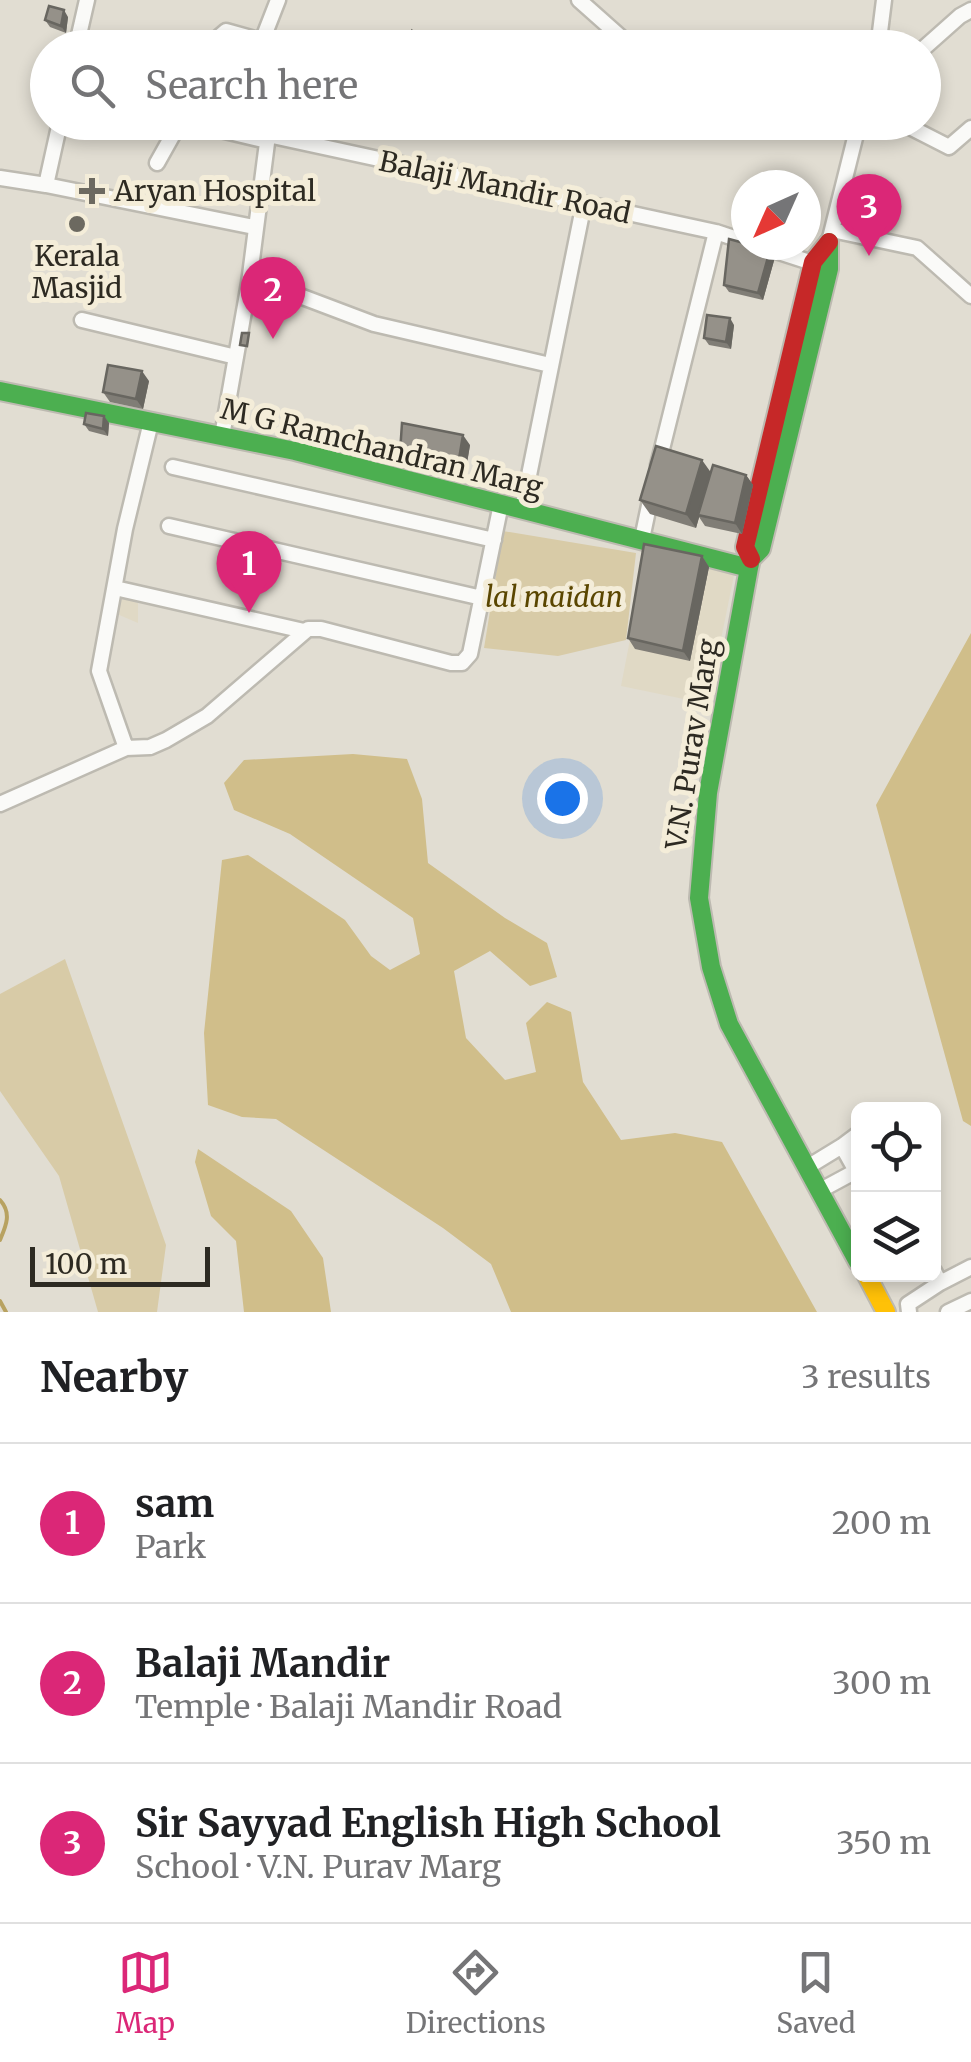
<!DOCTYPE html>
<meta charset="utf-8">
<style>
body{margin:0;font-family:Merriweather,serif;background:#f2f2f2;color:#202124}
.controls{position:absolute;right:30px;bottom:30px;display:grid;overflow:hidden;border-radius:15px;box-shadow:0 5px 15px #0003}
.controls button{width:90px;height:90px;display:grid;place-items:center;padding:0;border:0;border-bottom:2px solid #e0e0e0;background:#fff;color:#202124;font:50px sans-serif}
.compass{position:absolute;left:731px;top:170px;width:90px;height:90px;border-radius:50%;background:#fff;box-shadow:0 5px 15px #0003;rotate:225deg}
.scale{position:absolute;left:30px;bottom:25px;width:180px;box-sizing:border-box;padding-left:10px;border:5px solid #2d2a22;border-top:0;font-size:28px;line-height:35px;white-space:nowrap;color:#2d2a22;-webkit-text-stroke:8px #f4edd9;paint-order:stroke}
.you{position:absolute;left:562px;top:798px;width:35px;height:35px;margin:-25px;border:8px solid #fff;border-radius:50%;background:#1a73e8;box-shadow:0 0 0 15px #1a73e833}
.badge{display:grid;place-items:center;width:65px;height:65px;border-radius:50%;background:#db2777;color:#fff;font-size:32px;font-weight:700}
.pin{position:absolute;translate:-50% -82px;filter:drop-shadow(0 2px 5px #0008)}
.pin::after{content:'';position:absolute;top:52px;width:35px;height:30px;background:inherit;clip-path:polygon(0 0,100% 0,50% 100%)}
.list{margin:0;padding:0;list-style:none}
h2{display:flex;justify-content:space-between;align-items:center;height:130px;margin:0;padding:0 40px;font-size:42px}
h2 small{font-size:32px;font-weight:400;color:#757577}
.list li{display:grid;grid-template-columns:65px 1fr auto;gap:30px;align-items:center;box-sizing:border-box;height:160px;padding:0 40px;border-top:2px solid #e0e0e0}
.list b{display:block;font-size:38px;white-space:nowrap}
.list p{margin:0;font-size:32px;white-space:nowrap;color:#757577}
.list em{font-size:32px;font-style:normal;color:#757577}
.icon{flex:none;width:55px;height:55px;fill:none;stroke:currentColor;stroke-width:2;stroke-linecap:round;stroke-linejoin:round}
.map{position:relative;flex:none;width:971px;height:1312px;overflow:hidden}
.search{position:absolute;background:#fff;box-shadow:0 5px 15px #0003;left:30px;right:30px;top:30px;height:110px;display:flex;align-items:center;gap:25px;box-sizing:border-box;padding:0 35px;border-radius:55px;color:#757577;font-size:38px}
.sheet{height:610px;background:#fff}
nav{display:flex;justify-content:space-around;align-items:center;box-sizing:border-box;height:140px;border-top:2px solid #e0e0e0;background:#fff;font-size:28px;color:#757577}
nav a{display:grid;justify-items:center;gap:5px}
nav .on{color:#db2777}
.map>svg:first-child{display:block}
</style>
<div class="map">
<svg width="971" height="1312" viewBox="0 0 971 1312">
<rect width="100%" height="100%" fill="#e1ddd2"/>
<!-- built -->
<path fill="#e0d9c5" d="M647,552L735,570L708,704L621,686Z
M124,598L138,603V623L110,611Z"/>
<!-- green -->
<path fill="#d8cba7" d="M503,531L636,553L626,640L558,656L484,648Z
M65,959L166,1245L157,1312H98L59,1176L0,1091V994Z"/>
<!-- forest -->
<path fill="#d0be8a" d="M971,633V1126L963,1121L876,805Z
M353,754L407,759L422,799L428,863L505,918L547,943L557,977L530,986L490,951L454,971L466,1038L505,1080L536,1072L526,1023L547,1002L571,1012L583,1082L621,1140L675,1133L722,1142L817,1312H511L491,1264L443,1228L276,1119L242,1117L208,1105L204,1033L222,860L248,855L345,920L371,956L390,970L420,954L413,918L290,834L234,810L224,783L244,760Z
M198,1149L291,1211L323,1258L331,1312H244L236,1241L211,1216L195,1162Z"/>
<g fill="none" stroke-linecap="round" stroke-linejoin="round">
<!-- stream -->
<path stroke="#b8a261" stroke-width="4" d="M0,1200C12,1213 6,1226 0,1240
M0,1301L6,1312"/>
<defs>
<path id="street" d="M579,0L633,48
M76,48L87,0
M216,48L219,37L226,31L262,41L278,0
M878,48L884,0
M924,48L960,16L971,10
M60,122L46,185L254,227
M187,122L267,141
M900,122L949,147L971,128
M157,163L180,122
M0,178L46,185
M832,230L917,248L971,296
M830,238L859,122
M757,245L819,265
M249,283L292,293L374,324L550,365
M82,320L236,357
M222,436L249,283L268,135L716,232L746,242
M658,465L716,232
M173,467L494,540
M522,510L584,203
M169,526L482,598
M642,539L651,496
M115,588L304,631
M126,748L99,671L125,529L151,422
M0,804L126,748L150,747L166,740L207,716L308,629H321L451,663H462L470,654L501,504
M806,1168L842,1146
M856,1171L842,1146L858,1134
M819,1191L858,1170
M940,1283L971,1267
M909,1312L908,1304L940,1283L934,1271
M948,1312L971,1301"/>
<path id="fast" d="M829,242V269L761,549L751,559L749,568L708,793L699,898L711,967L729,1024L858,1262
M0,391L295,451L749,568"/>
<path id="slow" d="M866,1274L886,1312"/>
<path id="jam" d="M751,559L745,547L813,262L829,242"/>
</defs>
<!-- street casing -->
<use href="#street" stroke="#bdbab1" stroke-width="19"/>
<!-- fast casing -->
<use href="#fast" stroke="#bdbab1" stroke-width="22"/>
<!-- slow casing -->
<use href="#slow" stroke="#bdbab1" stroke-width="22"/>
<!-- jam casing -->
<use href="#jam" stroke="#bdbab1" stroke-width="22"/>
<!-- street -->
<use href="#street" stroke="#fafaf8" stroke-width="14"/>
<!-- fast -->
<use href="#fast" stroke="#4caf50" stroke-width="18"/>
<!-- slow -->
<use href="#slow" stroke="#ffc107" stroke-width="18"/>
<!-- jam -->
<use href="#jam" stroke="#c62828" stroke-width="18"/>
</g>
<!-- wall -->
<path fill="#807d76" d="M68,17L66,33L50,27L45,20Z
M770,250L775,257L763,300L729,292L724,285Z
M734,325L731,349L709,345L704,338Z
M149,381L143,409L110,402L103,392Z
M104,416L109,423L108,436L89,431L84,424Z
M470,445L465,475L407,464L400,453Z
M711,473L746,475L753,485L742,534L705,526L699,517L696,528L650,514L640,500Z
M702,556L709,567L690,661L635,649L628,638Z"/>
<!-- shaded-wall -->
<path fill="#686660" d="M64,10L68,17L66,33L61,26Z
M770,250L775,257L763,300L758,293Z
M730,318L734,325L731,349L726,342Z
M142,371L149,381L143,409L136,399Z
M104,416L109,423L108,436L103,429Z
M463,435L470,445L465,475L458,465Z
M702,460L712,474L696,528L686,514Z
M746,475L753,485L742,534L735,523Z
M702,556L709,567L690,661L683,651Z"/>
<!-- building -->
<path fill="#959189" stroke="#686660" stroke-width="2.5" d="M49,6L64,10L61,26L45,20Z
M412,31L426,45L425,48H404Z
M729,239L770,250L758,293L724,285Z
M707,315L730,318L726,342L704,338Z
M242,333H249L247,346L240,345Z
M108,365L142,371L136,399L103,392Z
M86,413L104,416L103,429L84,424Z
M402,423L463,435L458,465L400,453Z
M656,446L702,460L686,514L640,500Z
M713,465L746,475L735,523L698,515Z
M644,544L702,556L683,651L628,638Z"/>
<!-- markers -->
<g fill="#6c6960" stroke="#f4edd9" stroke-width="4">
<path d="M87 176h10v10h10v10h-10v10h-10v-10h-10v-10h10z"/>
<circle cx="77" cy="224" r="10"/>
</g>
<g text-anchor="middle" stroke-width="10" stroke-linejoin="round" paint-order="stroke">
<!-- street labels -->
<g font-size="28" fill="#2d2a22" stroke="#f4edd9">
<text transform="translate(505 187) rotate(12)" y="10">Balaji Mandir Road</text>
<text transform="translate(382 448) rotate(14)" y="10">M G Ramchandran Marg</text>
<text transform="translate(692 744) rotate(-81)" y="10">V.N. Purav Marg</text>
</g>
<!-- poi labels -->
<g font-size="28" fill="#2d2a22" stroke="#f4edd9" text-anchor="start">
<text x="114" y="201">Aryan Hospital</text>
<text x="77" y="266" text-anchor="middle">Kerala<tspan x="77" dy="32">Masjid</tspan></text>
</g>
<!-- park labels -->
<g font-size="28" font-style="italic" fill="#5a4600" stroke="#f4edd9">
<text x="554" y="607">lal maidan</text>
</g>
</g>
</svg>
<div class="controls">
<button><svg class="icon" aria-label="locate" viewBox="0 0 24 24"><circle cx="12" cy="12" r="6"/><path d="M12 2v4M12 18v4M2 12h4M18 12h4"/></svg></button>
<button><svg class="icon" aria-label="layers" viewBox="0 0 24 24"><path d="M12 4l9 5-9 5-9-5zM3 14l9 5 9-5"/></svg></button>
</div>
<svg class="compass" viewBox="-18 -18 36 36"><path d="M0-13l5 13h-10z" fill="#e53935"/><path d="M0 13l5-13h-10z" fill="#757577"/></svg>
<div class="scale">100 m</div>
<div class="you"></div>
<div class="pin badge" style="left:249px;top:613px">1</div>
<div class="pin badge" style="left:273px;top:339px">2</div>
<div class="pin badge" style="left:869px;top:256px">3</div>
<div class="search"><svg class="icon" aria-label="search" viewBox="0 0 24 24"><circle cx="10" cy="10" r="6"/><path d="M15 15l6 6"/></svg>Search here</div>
</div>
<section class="sheet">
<h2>Nearby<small>3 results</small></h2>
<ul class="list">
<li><span class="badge">1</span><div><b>sam</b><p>Park</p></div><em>200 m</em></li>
<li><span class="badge">2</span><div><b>Balaji Mandir</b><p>Temple · Balaji Mandir Road</p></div><em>300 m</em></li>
<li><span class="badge">3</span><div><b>Sir Sayyad English High School</b><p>School · V.N. Purav Marg</p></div><em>350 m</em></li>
</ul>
</section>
<nav>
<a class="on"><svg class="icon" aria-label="map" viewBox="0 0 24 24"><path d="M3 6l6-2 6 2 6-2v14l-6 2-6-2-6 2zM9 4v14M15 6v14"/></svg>Map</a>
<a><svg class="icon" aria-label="directions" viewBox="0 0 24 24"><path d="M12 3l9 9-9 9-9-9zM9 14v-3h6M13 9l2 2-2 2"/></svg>Directions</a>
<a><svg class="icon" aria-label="saved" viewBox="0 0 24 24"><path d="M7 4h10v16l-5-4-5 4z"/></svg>Saved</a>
</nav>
